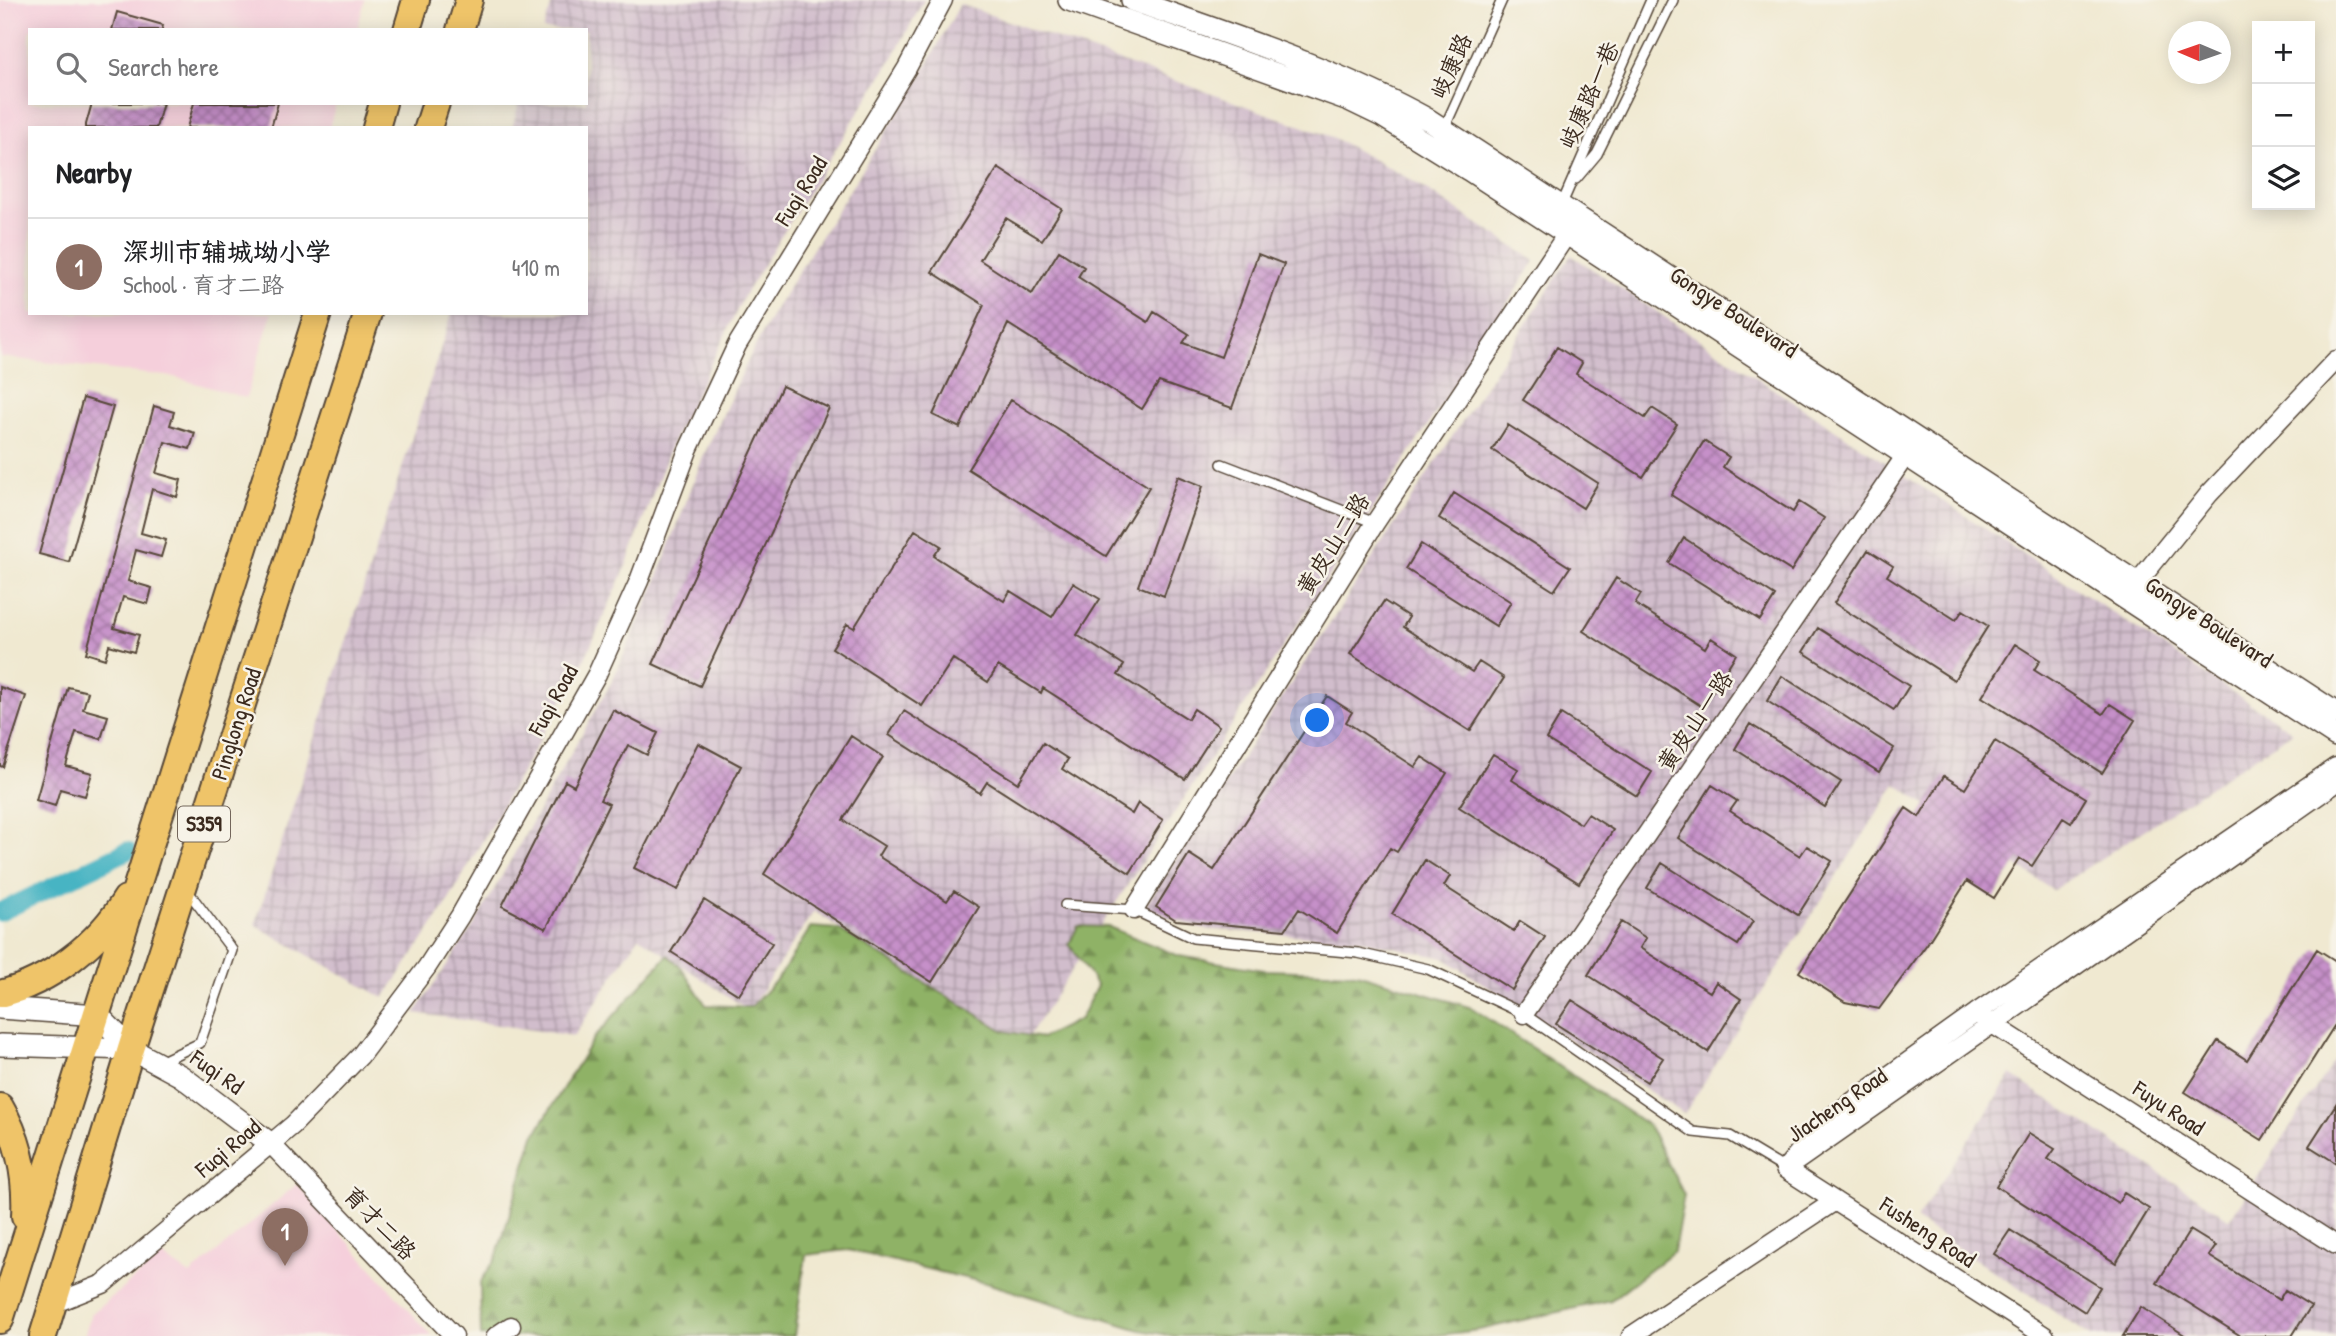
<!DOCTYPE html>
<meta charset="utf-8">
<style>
body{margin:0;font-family:"Patrick Hand","LXGW WenKai TC",sans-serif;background:#f2f2f2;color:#202124}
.controls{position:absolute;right:21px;top:21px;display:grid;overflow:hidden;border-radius:0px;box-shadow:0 4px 18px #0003}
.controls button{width:63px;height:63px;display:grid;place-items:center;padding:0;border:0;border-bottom:2px solid #e0e0e0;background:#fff;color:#202124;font:35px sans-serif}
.compass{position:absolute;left:2168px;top:21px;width:63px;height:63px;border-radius:50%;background:#fff;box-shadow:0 4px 18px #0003;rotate:272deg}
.you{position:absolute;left:1318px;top:721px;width:24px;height:24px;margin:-18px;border:5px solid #fff;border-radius:50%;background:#1a73e8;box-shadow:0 0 0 10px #1a73e833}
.badge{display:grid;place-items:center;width:46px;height:46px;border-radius:50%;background:#d93025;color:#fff;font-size:23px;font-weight:700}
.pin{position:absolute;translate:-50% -58px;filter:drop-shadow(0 2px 4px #0008)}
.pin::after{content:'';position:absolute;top:37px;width:24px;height:21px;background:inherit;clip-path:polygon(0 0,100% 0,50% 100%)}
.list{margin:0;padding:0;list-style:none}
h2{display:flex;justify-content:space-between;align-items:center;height:91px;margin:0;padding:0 28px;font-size:30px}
h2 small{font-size:23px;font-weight:400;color:#757577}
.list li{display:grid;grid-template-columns:46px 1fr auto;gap:21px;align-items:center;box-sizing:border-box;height:98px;padding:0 28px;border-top:2px solid #e0e0e0}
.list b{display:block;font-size:26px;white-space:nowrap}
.list p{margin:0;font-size:23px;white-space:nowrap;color:#757577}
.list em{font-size:23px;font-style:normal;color:#757577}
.icon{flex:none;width:38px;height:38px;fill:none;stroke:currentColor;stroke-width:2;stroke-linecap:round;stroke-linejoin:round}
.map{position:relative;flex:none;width:2336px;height:1336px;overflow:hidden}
.search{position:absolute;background:#fff;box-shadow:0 4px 18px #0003;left:28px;top:28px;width:560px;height:77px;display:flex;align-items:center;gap:18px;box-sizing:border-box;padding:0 24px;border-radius:0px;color:#757577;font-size:26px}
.panel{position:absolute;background:#fff;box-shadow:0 4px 18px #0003;left:28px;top:126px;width:560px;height:189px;border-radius:0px}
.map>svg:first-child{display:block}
</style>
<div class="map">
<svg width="2336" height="1336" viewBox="0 0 2336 1336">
<defs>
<pattern id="industrial-grid" width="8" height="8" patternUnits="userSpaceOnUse" patternTransform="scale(1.75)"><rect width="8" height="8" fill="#d1bdcc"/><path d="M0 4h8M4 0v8" fill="none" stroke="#ab9aa5"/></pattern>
<pattern id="forest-firs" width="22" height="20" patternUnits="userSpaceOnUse" patternTransform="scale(1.75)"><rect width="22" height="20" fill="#8fb266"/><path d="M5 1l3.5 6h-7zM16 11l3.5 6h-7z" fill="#769153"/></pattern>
<pattern id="building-cross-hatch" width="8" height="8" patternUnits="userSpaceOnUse" patternTransform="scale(1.75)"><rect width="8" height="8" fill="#c690c9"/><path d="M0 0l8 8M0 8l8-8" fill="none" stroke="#a276a3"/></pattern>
</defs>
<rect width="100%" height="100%" fill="#f7f3e8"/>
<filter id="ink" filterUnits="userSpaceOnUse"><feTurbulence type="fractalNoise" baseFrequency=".0143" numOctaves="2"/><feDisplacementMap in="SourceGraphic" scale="14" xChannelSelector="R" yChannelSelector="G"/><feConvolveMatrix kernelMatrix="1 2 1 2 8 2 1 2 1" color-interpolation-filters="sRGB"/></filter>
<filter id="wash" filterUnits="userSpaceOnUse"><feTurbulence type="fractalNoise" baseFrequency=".00686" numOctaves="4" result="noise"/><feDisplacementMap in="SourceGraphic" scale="28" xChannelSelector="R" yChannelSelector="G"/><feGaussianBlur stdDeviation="1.57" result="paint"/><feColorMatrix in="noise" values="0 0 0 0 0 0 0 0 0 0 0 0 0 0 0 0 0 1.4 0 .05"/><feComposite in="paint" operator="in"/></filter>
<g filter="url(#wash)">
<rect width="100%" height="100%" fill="#f0e9d1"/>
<!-- built -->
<path fill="#f5cfdb" d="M0,0H365L357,30H30V103H336L329,128H30V313H272L246,398L174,377L0,357Z
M297,1184L432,1336H84L91,1314L162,1256L190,1275Z"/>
<!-- industrial -->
<path fill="url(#industrial-grid)" d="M553,0H924L892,59L745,294L672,443L623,574L582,665L445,907L384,998L255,925L452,313H586V128H512L519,103H586V30H543Z
M960,4L1332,137L1411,180L1535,261L1021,1048L814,911L749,1010L639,937L574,1036L415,1013L474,925L612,681L654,587L703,457L752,352L774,311L921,76Z
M1571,255L2293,732L2053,890L1896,784L1684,1114L1444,958L1356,939L1201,929L1144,908Z
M2336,1058V1336H2091L1916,1220L2011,1075L2230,1219Z"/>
<!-- forest -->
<path fill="url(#forest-firs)" stroke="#656e42" stroke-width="2" d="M1078,926L1109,927L1179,956L1264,970L1357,973L1472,1008L1649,1126L1684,1195L1674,1251L1611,1300L1479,1330L1430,1336H1174L1140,1330L986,1283L848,1250L806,1255L794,1336H481L480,1283L496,1258L534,1136L593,1039L668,955L681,967L706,1005L751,1007L779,977L811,927L838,929L1004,1031L1042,1038L1080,1019L1097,986L1069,944Z"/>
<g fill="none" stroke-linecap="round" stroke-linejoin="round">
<!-- canal -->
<path stroke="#47b4c3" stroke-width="19" d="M0,912L127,851"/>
</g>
<g id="blocks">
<!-- building -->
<path fill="url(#building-cross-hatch)" d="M117,12L163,25L162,30H112Z
M92,103H163L156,128H85Z
M194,103H278L271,128H187Z
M998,168L1062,209L1042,240L1006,218L980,260L1032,294L1059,251L1084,267L1078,277L1148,322L1154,312L1189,334L1183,343L1221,357L1258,254L1284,264L1232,408L1159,382L1142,409L1008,324L960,428L933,415L984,305L932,272Z
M1557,347L1582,363L1576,374L1645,418L1652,408L1677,424L1643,477L1523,400Z
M782,386L829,408L700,686L653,664Z
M83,398L113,407L69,562L39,554Z
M1011,400L1149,487L1106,556L968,469Z
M154,406L174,412L170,425L195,433L190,449L165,442L156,473L181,480L177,497L152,489L141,533L166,540L161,557L136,550L128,581L152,588L148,604L123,597L114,628L139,635L134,652L109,645L105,659L86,653Z
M1508,425L1598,483L1583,508L1492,450Z
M1704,441L1729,457L1723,467L1793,512L1799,502L1824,518L1791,571L1671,495Z
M1178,476L1203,486L1164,596L1138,586Z
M1454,493L1570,567L1554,591L1439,518Z
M915,530L941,546L934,556L1004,601L1010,591L1052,617L1073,583L1100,599L1077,635L1124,665L1118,675L1188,719L1194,709L1219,726L1185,779L1043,688L1041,693L998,666L988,682L953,659L922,706L832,648L847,624L854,628Z
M1684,538L1775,596L1760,620L1669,563Z
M1421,544L1511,602L1496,626L1406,569Z
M1868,550L1893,566L1887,576L1956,620L1963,610L1988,626L1954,680L1834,603Z
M1616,578L1641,594L1635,604L1705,648L1711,638L1736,654L1703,707L1583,631Z
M1384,601L1409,617L1403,627L1472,672L1479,662L1504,678L1470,731L1350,654Z
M1818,628L1909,686L1894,710L1803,652Z
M2015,644L2040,660L2034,670L2103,714L2110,704L2135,720L2102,773L1982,697Z
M1782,676L1894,748L1879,772L1767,701Z
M0,687L26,696L3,767L0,766Z
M68,687L88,692L83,709L108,716L101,739L76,732L66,766L92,773L85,796L60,789L55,806L36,800Z
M1327,696L1352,712L1346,722L1415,767L1422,757L1447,773L1397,852L1390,848L1337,933L1299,909L1285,930L1176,920L1156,907L1189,854L1214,870Z
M613,710L658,733L647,755L628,745L600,800L609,804L546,929L502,906L565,781L574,786Z
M904,711L1018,783L1043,743L1068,759L1062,769L1132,814L1138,803L1163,820L1130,873L987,782L980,793L889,735Z
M1561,714L1652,772L1637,796L1546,739Z
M1750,724L1841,782L1825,807L1735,749Z
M851,736L883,757L843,820L884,846L878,856L947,901L954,891L979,907L932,982L764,874Z
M1995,741L2086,798L2071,823L2063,818L2032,866L2019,858L1994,898L1967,881L1927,944L1879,1009L1845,1002L1799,972L1906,808L1919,817L1944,776L1965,789Z
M698,743L741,766L678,890L634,868Z
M1493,754L1518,769L1512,780L1581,824L1588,814L1613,830L1579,883L1459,807Z
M1712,785L1737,801L1730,811L1800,856L1807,846L1832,861L1798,915L1678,838Z
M1425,860L1450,876L1444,886L1514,931L1520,921L1545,937L1512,990L1392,914Z
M1662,863L1753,921L1738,945L1647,888Z
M704,900L772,943L739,995L671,952Z
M1621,922L1646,938L1640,948L1710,992L1716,982L1741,999L1708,1052L1588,975Z
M2317,949L2336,961V1023L2262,1140L2185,1092L2218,1041L2247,1060Z
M1572,1000L1663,1058L1647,1082L1556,1024Z
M2336,1104V1163L2309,1146Z
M2029,1133L2055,1149L2048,1159L2118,1203L2124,1193L2149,1209L2116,1263L1996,1186Z
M2010,1230L2100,1287L2085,1312L1994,1254Z
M2190,1230L2216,1246L2209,1256L2279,1300L2285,1290L2311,1306L2292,1336H2241L2157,1283Z
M2141,1307L2186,1336H2123Z"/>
</g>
</g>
<g filter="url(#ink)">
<use href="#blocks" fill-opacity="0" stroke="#564739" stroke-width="2"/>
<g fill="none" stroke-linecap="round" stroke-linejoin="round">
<defs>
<path id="service" d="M1443,131L1502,0
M1576,179L1597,154L1673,0
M1561,206L1651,0
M1222,464L1375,523
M1065,905L1134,910L1193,938L1358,953L1428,969L1524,1014L1693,1132L1730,1136L1785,1169
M160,1062L200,1043L232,950L187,890"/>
<path id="minor" d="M2129,593L2209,494L2336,360
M1134,910L1375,523L1567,234L1565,223
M1524,1014L1906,455
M1983,1018L2336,1245
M271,1144L454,1336
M1797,1161L2336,783
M1785,1169L1824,1122L1976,1013L2336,767
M1785,1169L2045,1336
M53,1304L103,1284L293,1125L360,1056L427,967L460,916L597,674L639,581L688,450L737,345L907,68L943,0
M496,1336L511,1326
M1631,1336L1835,1201"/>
<path id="tertiary" d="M1069,0L1349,100L1382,116L1469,170L2336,736
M1132,0C1233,36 1335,68 1429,120L2336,713
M0,1008L98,1015L131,1049L181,1076L271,1144
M0,1045L131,1049"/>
<path id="primary" d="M407,30L416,0
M460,30L469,0
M376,128L383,103
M428,128L436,103
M0,994C50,982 99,943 126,899
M0,1107C20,1141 27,1176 25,1216
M0,1320L318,313
M43,1336L131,1049L368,313"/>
</defs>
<!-- service casing -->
<use href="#service" stroke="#564739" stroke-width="12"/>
<!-- minor casing -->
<use href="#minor" stroke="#564739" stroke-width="21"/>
<!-- tertiary casing -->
<use href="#tertiary" stroke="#564739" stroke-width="24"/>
<!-- primary casing -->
<use href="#primary" stroke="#564739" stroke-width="30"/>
<!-- service -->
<use href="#service" stroke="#fff" stroke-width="9"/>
<!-- minor -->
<use href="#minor" stroke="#fff" stroke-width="18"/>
<!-- tertiary -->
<use href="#tertiary" stroke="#fff" stroke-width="21"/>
<!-- primary -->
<use href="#primary" stroke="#efc469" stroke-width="26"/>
</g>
</g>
<g text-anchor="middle" stroke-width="5" stroke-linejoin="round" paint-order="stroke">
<!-- shield labels -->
<rect fill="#f7f3e8" stroke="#73665b" stroke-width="2" x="178" y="806.5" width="52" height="35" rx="5"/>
<g font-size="21" font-weight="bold" fill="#3b2a1e">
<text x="204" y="831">S359</text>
</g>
<!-- street labels -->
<g font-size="23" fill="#3b2a1e" stroke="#f7f3e8">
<text transform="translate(1451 66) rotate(-66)" y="8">岐康路</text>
<text transform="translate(1589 95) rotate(-66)" y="8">岐康路一巷</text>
<text transform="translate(801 191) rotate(-58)" y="8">Fuqi Road</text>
<text transform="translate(1734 312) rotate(33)" y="8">Gongye Boulevard</text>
<text transform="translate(1333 544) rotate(-58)" y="8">黄皮山二路</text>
<text transform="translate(2209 622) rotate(33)" y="8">Gongye Boulevard</text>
<text transform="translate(553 700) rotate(-61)" y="8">Fuqi Road</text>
<text transform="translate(1695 721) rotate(-56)" y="8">黄皮山一路</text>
<text transform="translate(236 724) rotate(-72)" y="8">Pinglong Road</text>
<text transform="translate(217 1072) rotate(35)" y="8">Fuqi Rd</text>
<text transform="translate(1837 1105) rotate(-34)" y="8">Jiacheng Road</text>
<text transform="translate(2169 1108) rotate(33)" y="8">Fuyu Road</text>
<text transform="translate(228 1148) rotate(-40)" y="8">Fuqi Road</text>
<text transform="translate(380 1223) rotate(46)" y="8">育才二路</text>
<text transform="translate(1928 1232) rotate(33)" y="8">Fusheng Road</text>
</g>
</g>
</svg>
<div class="controls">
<button>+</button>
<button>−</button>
<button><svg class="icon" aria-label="layers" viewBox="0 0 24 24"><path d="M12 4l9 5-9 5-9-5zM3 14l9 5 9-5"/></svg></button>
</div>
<svg class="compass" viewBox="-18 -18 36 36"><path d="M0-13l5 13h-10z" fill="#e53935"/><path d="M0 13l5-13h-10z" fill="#757577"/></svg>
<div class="you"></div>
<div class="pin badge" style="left:285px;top:1266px;background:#8d6e63">1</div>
<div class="search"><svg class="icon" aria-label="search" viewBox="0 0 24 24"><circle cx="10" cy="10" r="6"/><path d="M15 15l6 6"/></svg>Search here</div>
<section class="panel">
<h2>Nearby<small></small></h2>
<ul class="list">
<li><span class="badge" style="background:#8d6e63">1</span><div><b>深圳市辅城坳小学</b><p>School · 育才二路</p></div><em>410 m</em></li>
</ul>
</section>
</div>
